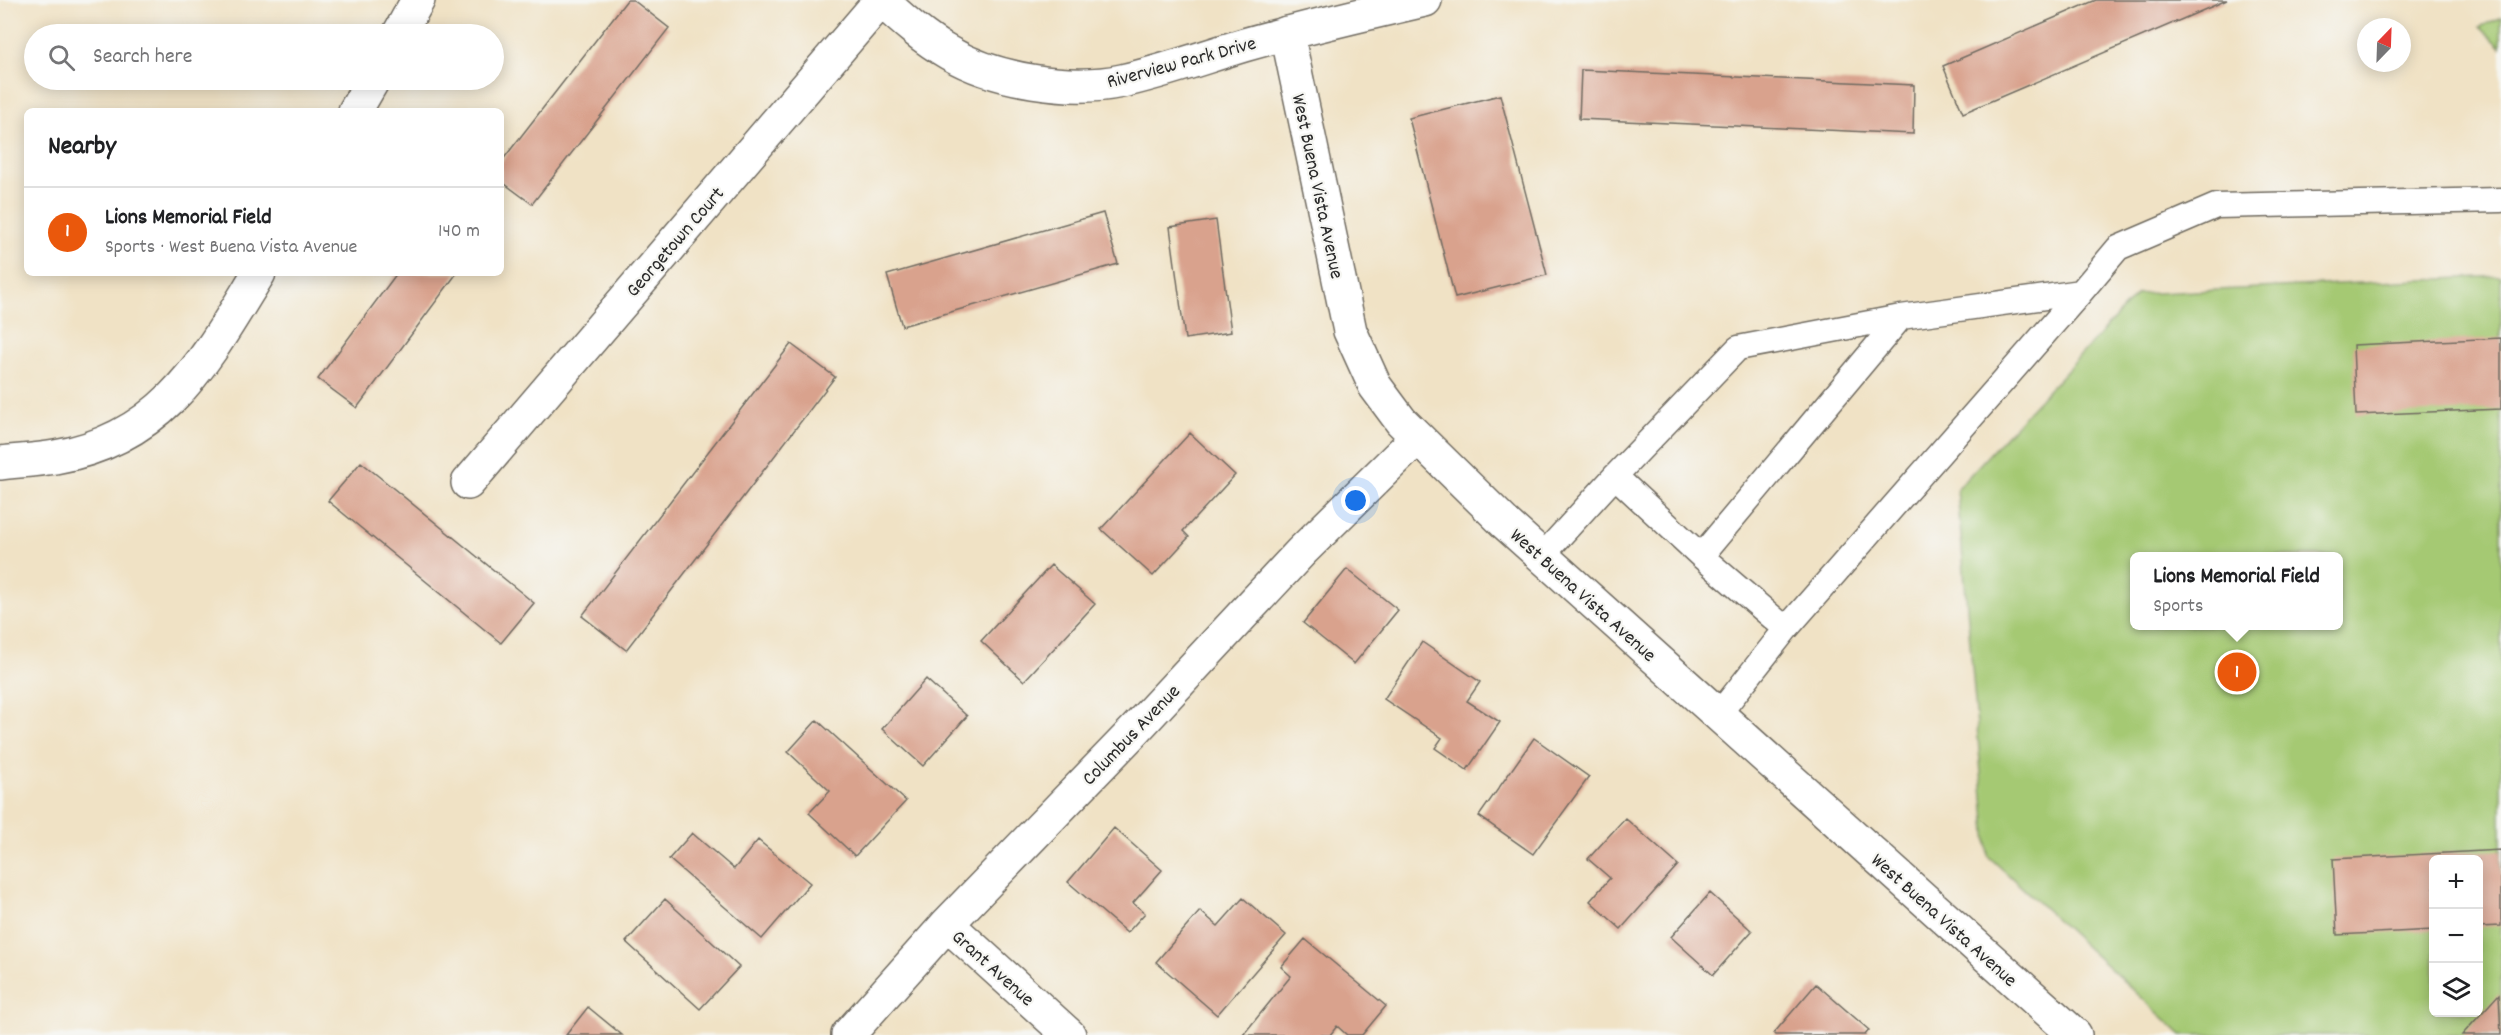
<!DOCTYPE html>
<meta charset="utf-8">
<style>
body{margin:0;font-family:Dekko,sans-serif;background:#f2f2f2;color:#202124}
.controls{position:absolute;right:18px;bottom:18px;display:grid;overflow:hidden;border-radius:9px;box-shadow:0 3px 15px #0003}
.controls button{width:54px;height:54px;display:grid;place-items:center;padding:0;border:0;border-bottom:2px solid #e0e0e0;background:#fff;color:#202124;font:30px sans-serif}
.compass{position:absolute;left:2357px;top:18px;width:54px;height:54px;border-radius:50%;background:#fff;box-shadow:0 3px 15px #0003;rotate:23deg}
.you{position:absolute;left:1356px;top:501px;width:21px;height:21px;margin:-15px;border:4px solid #fff;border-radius:50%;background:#1a73e8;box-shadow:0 0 0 9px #1a73e833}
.badge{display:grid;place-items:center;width:39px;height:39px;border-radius:50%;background:#ea580c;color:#fff;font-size:20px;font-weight:700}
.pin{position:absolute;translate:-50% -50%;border:3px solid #fff;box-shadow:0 2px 6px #0006}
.popup{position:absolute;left:2130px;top:552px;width:213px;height:78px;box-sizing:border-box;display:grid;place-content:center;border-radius:9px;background:#fff;filter:drop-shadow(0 2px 4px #0005);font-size:20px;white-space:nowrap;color:#757577}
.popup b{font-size:22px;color:#202124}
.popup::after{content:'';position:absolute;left:50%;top:100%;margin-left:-12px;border:12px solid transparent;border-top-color:#fff}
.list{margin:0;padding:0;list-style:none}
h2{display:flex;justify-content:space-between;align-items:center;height:78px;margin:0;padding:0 24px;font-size:26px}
h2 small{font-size:20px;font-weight:400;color:#757577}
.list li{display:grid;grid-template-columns:39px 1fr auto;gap:18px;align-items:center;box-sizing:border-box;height:90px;padding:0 24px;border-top:2px solid #e0e0e0}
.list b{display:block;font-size:22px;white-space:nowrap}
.list p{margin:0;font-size:20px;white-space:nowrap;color:#757577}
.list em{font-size:20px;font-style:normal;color:#757577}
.icon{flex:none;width:33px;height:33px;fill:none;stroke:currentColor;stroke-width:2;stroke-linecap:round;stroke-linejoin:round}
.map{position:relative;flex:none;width:2501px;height:1035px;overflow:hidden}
.search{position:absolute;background:#fff;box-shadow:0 3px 15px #0003;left:24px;top:24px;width:480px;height:66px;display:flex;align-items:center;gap:15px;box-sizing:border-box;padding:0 21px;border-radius:33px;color:#757577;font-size:22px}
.panel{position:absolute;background:#fff;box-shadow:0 3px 15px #0003;left:24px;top:108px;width:480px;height:168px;border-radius:9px}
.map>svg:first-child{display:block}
</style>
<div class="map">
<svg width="2501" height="1035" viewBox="0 0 2501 1035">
<rect width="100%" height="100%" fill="#f6f6f2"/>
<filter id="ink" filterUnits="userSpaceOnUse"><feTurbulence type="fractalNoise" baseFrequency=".0167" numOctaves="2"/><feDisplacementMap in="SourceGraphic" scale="12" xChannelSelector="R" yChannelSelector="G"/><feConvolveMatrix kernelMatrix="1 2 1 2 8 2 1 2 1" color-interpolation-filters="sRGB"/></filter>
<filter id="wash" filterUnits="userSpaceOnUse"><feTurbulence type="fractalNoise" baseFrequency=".008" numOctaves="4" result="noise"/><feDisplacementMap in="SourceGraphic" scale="24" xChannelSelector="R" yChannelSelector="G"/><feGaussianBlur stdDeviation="1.35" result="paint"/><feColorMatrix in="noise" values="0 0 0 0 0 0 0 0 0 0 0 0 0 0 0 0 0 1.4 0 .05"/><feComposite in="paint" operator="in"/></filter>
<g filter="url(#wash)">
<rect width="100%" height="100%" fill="#f0e2c5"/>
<!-- green -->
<path fill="#a5c973" stroke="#687a4f" stroke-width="1.5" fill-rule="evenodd" d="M2501,17V47L2480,27Z
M2501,276V1035H2182L1988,856L1957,489L2137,294ZM2135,556H2339V626H2135ZM2434,860H2478V1012H2434Z"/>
<g id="blocks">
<!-- building -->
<path fill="#d9a28d" d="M627,0H633L669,28L532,204L501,181V162Z
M2096,0H2227L1963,113L1943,66Z
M1581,70L1914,85L1913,134L1579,119Z
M1500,95L1547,275L1455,298L1409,118Z
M1103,213L1118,264L902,326L887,275Z
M1216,220L1231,332L1185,339L1170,227Z
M397,273H457L357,408L318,379Z
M2501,338V409L2356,415L2353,345Z
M791,344L835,377L626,650L582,616Z
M1190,433L1235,475L1183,531L1189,537L1153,576L1101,529Z
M361,462L534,603L501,643L328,501Z
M1051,565L1095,604L1024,681L981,641Z
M1347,569L1398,610L1354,664L1303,623Z
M1422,642L1480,682L1467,701L1500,722L1467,770L1435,748L1442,738L1384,699Z
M926,679L967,716L923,766L882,729Z
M817,720L906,801L855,856L809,813L830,791L788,752Z
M1534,738L1589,777L1533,854L1479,816Z
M1625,818L1678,865L1621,929L1590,901L1610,878L1588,859Z
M1114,828L1162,870L1133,903L1145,913L1127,933L1068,882Z
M692,833L734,869L758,840L810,883L762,939L669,859Z
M2501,850V926L2478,927V860H2434V930L2337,935L2333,859Z
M1710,893L1752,931L1713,975L1671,937Z
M1243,898L1286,935L1217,1015L1156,962L1200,911L1218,926Z
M665,899L739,967L700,1009L626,942Z
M1305,939L1386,1006L1362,1035H1347L1337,1026L1330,1035H1243L1291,976L1281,967Z
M1816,984L1869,1030L1865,1035H1776L1774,1033Z
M2499,994L2501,1035H2462Z
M588,1007L622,1035H566Z"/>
</g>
</g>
<g filter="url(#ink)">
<use href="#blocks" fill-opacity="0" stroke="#706b61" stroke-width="1.5"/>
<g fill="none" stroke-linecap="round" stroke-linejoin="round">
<defs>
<path id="service" d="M2081,292L2118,248L2216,206L2501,200
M1615,476L1701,556L1786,629
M1543,555L1615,476L1738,348L1901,317L1701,556
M1718,715L1786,629L2081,292L1901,317"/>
<path id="minor" d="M881,0C903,20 924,39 949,53C995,80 1070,92 1122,81C1163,72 1204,57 1244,45C1304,28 1364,14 1425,0
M399,34L418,0
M355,111L373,80
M0,463C18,461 37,460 55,457C166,438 206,359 259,273
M468,483L881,0
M947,924L1069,1035
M848,1035L947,924L1134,731L1301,552L1417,438"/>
<path id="tertiary" d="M1287,33L1350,331L1375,386L1401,421L1505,523L2075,1035"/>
</defs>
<!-- service casing -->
<use href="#service" stroke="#706b61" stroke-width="27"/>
<!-- minor casing -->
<use href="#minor" stroke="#706b61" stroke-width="36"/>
<!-- tertiary casing -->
<use href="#tertiary" stroke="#706b61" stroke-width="36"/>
<!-- service -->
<use href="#service" stroke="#fff" stroke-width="24"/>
<!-- minor -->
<use href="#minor" stroke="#fff" stroke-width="33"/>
<!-- tertiary -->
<use href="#tertiary" stroke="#fff" stroke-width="33"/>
</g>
</g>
<g text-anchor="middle" stroke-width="4.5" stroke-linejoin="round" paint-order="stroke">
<!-- street labels -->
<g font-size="20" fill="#2b2b2b" stroke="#f6f6f2">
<text transform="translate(1181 61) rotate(-15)" y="7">Riverview Park Drive</text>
<text transform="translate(1319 186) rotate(78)" y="7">West Buena Vista Avenue</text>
<text transform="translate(674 241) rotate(-49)" y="7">Georgetown Court</text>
<text transform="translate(1584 594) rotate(42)" y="7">West Buena Vista Avenue</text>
<text transform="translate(1130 734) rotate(-46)" y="7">Columbus Avenue</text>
<text transform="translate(1945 919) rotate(42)" y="7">West Buena Vista Avenue</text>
<text transform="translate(994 967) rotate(42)" y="7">Grant Avenue</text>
</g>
</g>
</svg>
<div class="controls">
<button>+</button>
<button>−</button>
<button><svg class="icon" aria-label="layers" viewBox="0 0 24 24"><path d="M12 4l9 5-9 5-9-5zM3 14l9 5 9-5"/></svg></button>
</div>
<svg class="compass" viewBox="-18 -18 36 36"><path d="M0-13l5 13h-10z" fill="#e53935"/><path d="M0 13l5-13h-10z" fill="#757577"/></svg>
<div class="you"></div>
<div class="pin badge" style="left:2237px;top:672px">1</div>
<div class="popup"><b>Lions Memorial Field</b>Sports</div>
<div class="search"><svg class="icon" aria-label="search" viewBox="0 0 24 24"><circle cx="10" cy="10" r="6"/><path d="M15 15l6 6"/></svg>Search here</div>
<section class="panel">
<h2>Nearby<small></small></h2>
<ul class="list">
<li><span class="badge">1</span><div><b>Lions Memorial Field</b><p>Sports · West Buena Vista Avenue</p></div><em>140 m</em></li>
</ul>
</section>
</div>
